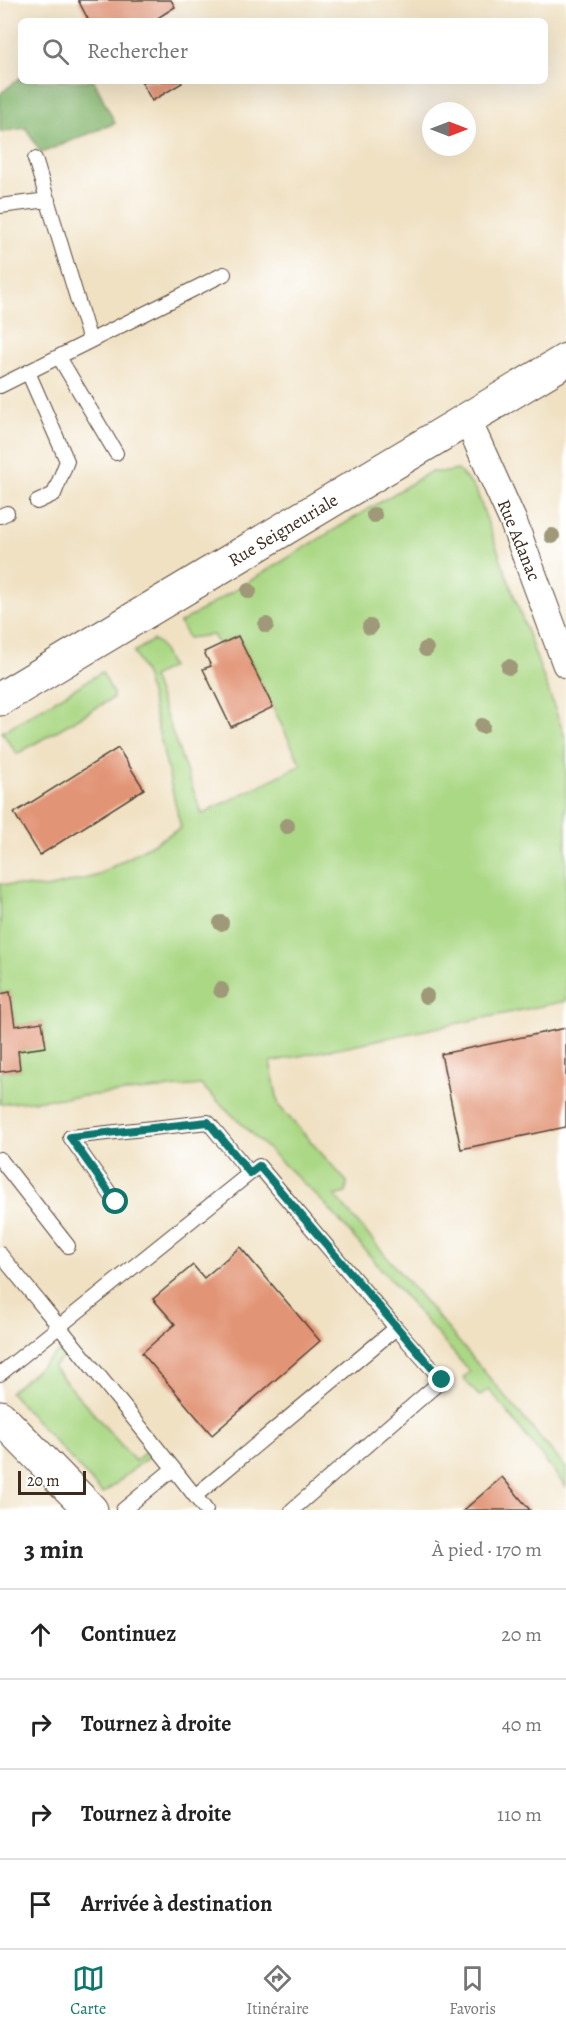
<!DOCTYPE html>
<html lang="fr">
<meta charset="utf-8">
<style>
body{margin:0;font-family:Alegreya,serif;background:#f6f6f6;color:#222}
.compass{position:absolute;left:422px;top:102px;width:54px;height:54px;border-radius:50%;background:#fff;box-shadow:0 6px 24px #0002;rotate:90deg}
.scale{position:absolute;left:18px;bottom:15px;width:68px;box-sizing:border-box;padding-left:6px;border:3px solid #3b2a1e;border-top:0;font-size:16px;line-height:21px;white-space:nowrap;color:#3b2a1e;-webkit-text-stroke:4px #fff;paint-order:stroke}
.stop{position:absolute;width:18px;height:18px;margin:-14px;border:4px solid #0f766e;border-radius:50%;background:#fff}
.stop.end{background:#0f766e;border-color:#fff;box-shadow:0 2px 6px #0008}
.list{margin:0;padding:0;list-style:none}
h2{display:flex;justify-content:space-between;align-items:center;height:78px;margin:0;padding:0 24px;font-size:26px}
h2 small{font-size:20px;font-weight:400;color:#767676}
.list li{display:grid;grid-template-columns:39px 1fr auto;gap:18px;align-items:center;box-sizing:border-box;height:90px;padding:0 24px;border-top:2px solid #e0e0e0}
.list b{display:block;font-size:22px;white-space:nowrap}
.list em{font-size:20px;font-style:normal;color:#767676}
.icon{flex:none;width:33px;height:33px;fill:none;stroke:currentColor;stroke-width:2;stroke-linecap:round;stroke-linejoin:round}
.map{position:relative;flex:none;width:566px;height:1510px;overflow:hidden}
.search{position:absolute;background:#fff;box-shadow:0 6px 24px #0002;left:18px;right:18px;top:18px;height:66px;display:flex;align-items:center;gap:15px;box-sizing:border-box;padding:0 21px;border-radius:9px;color:#767676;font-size:22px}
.sheet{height:438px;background:#fff}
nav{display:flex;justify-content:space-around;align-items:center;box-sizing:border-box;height:84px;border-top:2px solid #e0e0e0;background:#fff;font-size:16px;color:#767676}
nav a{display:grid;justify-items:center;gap:3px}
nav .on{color:#0f766e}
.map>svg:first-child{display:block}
</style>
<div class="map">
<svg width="566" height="1510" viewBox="0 0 566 1510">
<rect width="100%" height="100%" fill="#fff"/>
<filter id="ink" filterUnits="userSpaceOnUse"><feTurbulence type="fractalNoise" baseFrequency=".0167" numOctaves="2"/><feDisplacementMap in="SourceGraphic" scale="12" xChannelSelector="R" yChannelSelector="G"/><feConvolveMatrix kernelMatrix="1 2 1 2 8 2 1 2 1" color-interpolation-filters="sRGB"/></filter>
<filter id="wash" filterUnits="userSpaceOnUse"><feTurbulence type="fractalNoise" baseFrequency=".008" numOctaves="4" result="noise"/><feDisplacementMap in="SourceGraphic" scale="24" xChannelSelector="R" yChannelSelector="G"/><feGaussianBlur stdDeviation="1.35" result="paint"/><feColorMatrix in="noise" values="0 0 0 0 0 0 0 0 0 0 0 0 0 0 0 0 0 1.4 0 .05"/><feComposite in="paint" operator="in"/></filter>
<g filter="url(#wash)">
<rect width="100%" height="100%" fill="#f0e1c3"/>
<!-- green -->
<path fill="#abd885" stroke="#738152" stroke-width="1.5" d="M458,470L476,490L566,740V1001L270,1062L279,1106L347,1182L346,1193L335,1196L566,1468V1487L489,1389L479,1396L463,1378L470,1372L326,1205L201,1085L0,1104V1072L20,1069L18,1051L45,1046L42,1022L15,1026L10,992L0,994V884L47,888L96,876L181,828L146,677L134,652L153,640L159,643L171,667L152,677L202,814L301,765L238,636L219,645L213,635L188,638L180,623L430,472H447Z
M102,672L113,693V698L17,754L2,732Z
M63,1348L68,1353L53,1367L135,1461L149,1449L152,1454L103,1494L10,1392Z"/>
<!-- forest -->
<path fill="#88b872" stroke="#627148" stroke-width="1.5" d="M21,77V81H94L115,123L41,153L26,128L0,132V94Z"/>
<g id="blocks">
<!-- building -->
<path fill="#e29476" d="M78,0H171L175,7L153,21H89Z
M141,81H181L182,83L152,101Z
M238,636L273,707L231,727L203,669L211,666L204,652Z
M118,748L144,789L40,855L14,813Z
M10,992L15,1026L42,1022L46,1047L18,1051L20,1069L0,1072V994Z
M566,1028V1127L461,1149L441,1054Z
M240,1247L320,1341L212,1435L142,1353L175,1324L153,1299L193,1265L204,1278Z
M502,1477L530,1510H464Z"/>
</g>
</g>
<g filter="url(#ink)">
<use href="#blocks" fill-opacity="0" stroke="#564537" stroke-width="1.5"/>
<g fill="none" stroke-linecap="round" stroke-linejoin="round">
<defs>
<path id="service" d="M35,159L90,341
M0,206L48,200
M59,357L116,453
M28,372L67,461L54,494L37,502
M0,386L224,274
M0,516L7,513
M0,1159L68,1246
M116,1202L70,1137L208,1122L250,1173
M0,1254C65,1334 131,1414 195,1496L396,1328L259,1166L0,1374
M195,1496L206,1510
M123,1510L173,1469
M292,1510L442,1380L396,1328"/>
<path id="minor" d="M467,419L513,521L566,664"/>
<path id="tertiary" d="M0,699L566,360
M0,1417L91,1510"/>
</defs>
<!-- service casing -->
<use href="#service" stroke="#564537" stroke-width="16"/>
<!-- minor casing -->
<use href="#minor" stroke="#564537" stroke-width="29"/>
<!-- tertiary casing -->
<use href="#tertiary" stroke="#564537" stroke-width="35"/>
<!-- service -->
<use href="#service" stroke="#fff" stroke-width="14"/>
<!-- minor -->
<use href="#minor" stroke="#fff" stroke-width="27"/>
<!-- tertiary -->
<use href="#tertiary" stroke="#fff" stroke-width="33"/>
</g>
<!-- trees -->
<g fill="#9f9979">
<circle cx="374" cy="515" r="8"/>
<circle cx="552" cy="536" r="8"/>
<circle cx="249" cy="591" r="8"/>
<circle cx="266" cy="625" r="8"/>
<circle cx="370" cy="627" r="8"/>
<circle cx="426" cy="649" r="8"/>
<circle cx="509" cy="667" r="8"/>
<circle cx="482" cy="726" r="8"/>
<circle cx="287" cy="826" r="8"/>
<circle cx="221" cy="923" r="8"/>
<circle cx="221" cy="990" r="8"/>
<circle cx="426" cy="996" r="8"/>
</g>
</g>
<g fill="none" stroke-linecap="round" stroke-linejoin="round" filter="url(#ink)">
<!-- route -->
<path stroke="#0f766e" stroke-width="8" d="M116,1202L70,1137L208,1122L250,1173L259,1166L442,1380"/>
</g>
<g text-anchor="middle" stroke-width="4.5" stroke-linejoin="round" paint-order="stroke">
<!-- street labels -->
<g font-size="18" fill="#3b2a1e" stroke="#fff">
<text transform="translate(283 530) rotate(-31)" y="6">Rue Seigneuriale</text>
<text transform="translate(519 540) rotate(68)" y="6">Rue Adanac</text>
</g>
</g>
</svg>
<svg class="compass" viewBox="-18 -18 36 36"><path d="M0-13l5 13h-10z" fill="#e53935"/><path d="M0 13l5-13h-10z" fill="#767676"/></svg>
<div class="scale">20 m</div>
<div class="stop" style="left:116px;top:1202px"></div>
<div class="stop end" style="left:442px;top:1380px"></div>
<div class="search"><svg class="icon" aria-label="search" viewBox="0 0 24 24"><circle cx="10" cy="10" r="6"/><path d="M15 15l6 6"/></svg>Rechercher</div>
</div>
<section class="sheet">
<h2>3 min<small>À pied · 170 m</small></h2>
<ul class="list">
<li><svg class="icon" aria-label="ahead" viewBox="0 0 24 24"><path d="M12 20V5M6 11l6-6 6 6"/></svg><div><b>Continuez</b></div><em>20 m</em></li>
<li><svg class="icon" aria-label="right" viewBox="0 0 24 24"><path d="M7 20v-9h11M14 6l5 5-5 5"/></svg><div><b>Tournez à droite</b></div><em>40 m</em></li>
<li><svg class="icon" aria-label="right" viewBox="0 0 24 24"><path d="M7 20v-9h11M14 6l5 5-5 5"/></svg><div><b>Tournez à droite</b></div><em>110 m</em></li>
<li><svg class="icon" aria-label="arrive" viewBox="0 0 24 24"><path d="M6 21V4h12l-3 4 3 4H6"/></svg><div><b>Arrivée à destination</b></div></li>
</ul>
</section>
<nav>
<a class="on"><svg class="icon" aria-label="map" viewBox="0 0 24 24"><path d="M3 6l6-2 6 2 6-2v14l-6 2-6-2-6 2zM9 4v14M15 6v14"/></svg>Carte</a>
<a><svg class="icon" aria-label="directions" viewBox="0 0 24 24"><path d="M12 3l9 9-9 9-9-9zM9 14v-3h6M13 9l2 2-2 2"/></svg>Itinéraire</a>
<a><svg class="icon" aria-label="saved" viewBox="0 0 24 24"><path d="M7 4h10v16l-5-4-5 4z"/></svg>Favoris</a>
</nav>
